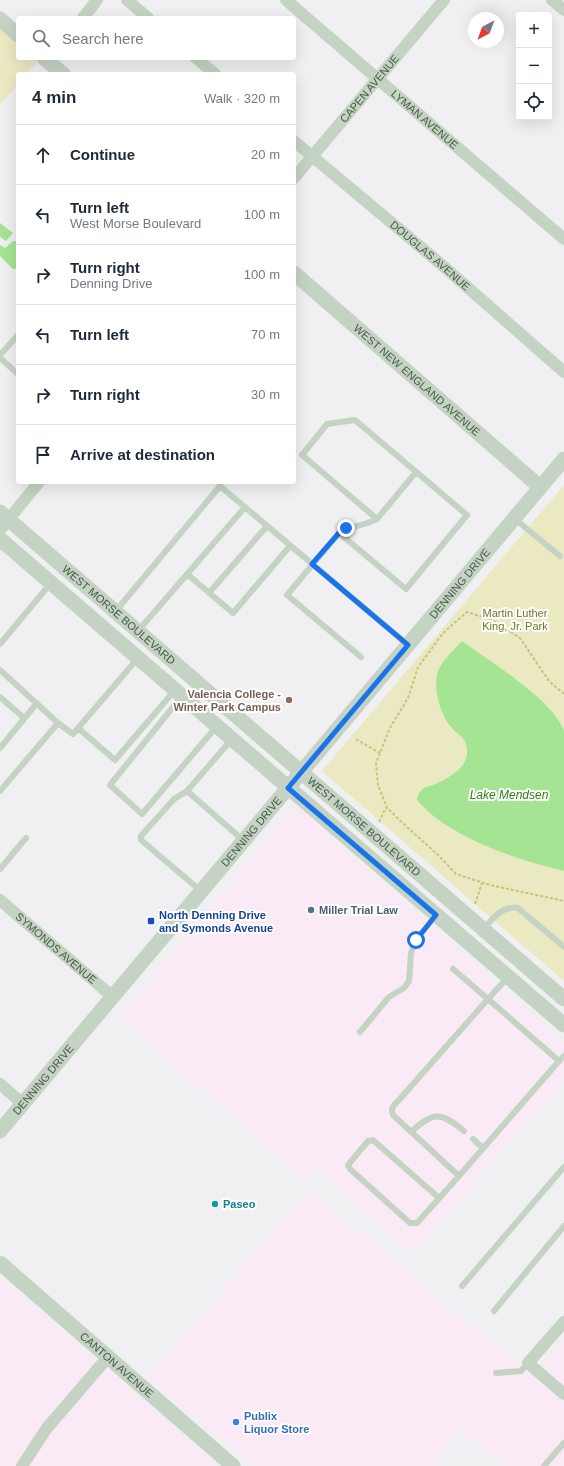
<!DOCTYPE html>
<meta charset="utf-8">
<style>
body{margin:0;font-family:Helvetica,sans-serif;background:#f6f6f7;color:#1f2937}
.controls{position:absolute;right:12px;top:12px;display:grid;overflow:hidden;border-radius:4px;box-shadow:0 4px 16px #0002}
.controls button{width:36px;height:36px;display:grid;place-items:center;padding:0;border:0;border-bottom:1px solid #e0e1e3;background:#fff;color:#1f2937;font:20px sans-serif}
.compass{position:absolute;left:468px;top:12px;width:36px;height:36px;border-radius:50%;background:#fff;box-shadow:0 4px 16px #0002;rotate:221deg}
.stop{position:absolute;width:12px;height:12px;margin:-9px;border:3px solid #1a73e8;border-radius:50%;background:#fff}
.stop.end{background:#1a73e8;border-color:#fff;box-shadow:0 1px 4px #0008}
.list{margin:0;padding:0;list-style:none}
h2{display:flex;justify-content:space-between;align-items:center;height:52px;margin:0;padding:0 16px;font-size:17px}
h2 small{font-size:13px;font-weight:400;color:#747a83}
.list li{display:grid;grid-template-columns:26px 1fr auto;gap:12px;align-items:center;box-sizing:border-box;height:60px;padding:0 16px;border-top:1px solid #e0e1e3}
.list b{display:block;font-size:15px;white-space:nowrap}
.list p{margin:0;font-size:13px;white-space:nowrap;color:#747a83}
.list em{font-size:13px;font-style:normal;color:#747a83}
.icon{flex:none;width:22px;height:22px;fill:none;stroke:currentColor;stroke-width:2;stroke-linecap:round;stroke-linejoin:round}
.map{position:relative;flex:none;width:564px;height:1466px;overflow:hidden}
.search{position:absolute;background:#fff;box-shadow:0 4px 16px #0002;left:16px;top:16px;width:280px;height:44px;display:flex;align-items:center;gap:10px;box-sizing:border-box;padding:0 14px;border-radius:4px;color:#747a83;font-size:15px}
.panel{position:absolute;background:#fff;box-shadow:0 4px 16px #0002;left:16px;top:72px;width:280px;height:412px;border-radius:4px}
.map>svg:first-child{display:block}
</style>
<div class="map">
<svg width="564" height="1466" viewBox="0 0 564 1466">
<rect width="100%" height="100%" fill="#f0eff1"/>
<!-- commercial -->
<path fill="#faeaf6" d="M298,807L564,1042V1080L412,1253L315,1169L304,1181L120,1017L286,817Z
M309,1190L533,1378L564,1341V1466H503L461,1431L431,1466H253L148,1378Z
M0,1277L109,1372L217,1466H0Z"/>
<!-- green -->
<path fill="#ebe9c1" d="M0,28L18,44V58H34L38,61L26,74H18V84L0,105Z
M564,485V730L562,725L534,694L490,662L437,676C437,685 436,695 439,704C441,711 447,723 452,729C455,732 460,735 463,739C480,764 441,783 423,788L417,800C446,836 519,861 564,871V981L322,771Z"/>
<!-- water -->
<path fill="#a4e492" d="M0,223L13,233L6,241L0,237Z
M13,241H18V268L13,269L0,256V245L5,248Z
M462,641C490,662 551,698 564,730V871C519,861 446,836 417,800L418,795L423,788C442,783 478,766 464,740C461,735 454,732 451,727C440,714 434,692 437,675C439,663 454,650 462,641Z"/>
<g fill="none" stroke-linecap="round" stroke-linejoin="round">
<!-- path -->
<path stroke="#c1c67c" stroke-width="2" stroke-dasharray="3 2" stroke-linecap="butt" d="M564,694L549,681L520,638L492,620L467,612L443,633L418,667L408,698L390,728L376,763L378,785L387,808L407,827L437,854L456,874L490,885L564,901
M356,739L380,753
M379,822L384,811L387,808
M475,904L482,883"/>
<!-- service -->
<path stroke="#c4d3c4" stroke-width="6" d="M0,355L18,335
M0,358L18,374
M515,519L560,556
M339,533C351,525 365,526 377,519L416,472
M187,574L233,613L290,546
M209,593L267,526
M115,612L220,486L408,645
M138,631L245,507
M0,644L51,583
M361,657L287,595L339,533L406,589L467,515L355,420L327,424L302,455L377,519
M0,670L58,723L73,734L138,658
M182,696L110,785L142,814L217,726
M0,697L24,718
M78,728L115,760L175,690
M0,748L37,703
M0,791L58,723
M187,791L243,840
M0,869L26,838
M201,891L141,840V836L174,799L187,791L232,739
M483,930C494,917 501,906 518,908L564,947
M453,969L488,999L399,1100C394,1105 390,1108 393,1115L459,1176L559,1061
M508,977L488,999L559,1061L564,1056
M360,1032L389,997L404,988L409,981L411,953L416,940L436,915
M411,1132C433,1112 440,1111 464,1131
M473,1139L483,1148
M439,1198L373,1140L368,1141L348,1165L350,1169L410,1223H417L459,1176
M462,1286L564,1167
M494,1311L564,1226
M496,1373L521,1371L528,1363
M544,1466L564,1443"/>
<!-- minor -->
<g stroke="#c4d3c4" stroke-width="12">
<path d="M127,0L148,18"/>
<path id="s1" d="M286,0L564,239"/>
<path d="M552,0L564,10"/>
<path d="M83,18L97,0"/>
<path d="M196,58L215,74"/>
<path id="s2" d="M294,141L442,265L564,372"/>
<path id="s3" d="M294,178L444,0"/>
<path d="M0,530L39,482"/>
<path id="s4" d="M0,900L113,997"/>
<path d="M0,1084L23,1104"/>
<path d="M564,1322L528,1363L564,1394"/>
<path d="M22,1466L47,1428L108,1357"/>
</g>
<!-- tertiary -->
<g stroke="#c4d3c4" stroke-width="15">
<path d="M0,19L18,35"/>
<path d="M44,58L63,74"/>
<path id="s5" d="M294,273L540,487"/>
<path id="s6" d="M0,512L564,999"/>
<path d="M0,539L564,1025"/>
<path id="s7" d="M0,1131L564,459"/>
<path id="s8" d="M0,1263L233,1466"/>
</g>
</g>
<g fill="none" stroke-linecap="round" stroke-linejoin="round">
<!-- route -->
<path stroke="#1a73e8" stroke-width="5" d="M346,528L339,533L312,564L408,645L288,788L436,915L416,940"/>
</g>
<!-- markers -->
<circle fill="#8d6e63" stroke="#fff" stroke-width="1.5" cx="289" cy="700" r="4"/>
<circle fill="#5c6f8a" stroke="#fff" stroke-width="1.5" cx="311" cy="910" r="4"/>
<rect fill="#1a4fb4" stroke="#fff" stroke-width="1.5" x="147" y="917" width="8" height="8" rx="2"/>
<circle fill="#0f9aa8" stroke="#fff" stroke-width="1.5" cx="215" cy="1204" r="4"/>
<circle fill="#3f7fe0" stroke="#fff" stroke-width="1.5" cx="236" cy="1422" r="4"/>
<g text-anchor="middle" stroke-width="4" stroke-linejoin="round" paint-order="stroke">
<!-- street labels -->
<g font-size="11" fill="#495b49" stroke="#fff">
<text dy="4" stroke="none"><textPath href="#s3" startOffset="117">CAPEN AVENUE</textPath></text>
<text dy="4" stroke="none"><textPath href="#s1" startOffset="183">LYMAN AVENUE</textPath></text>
<text dy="4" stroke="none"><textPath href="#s2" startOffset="178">DOUGLAS AVENUE</textPath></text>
<text dy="4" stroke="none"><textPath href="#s5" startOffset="163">WEST NEW ENGLAND AVENUE</textPath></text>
<text dy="4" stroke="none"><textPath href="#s7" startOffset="715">DENNING DRIVE</textPath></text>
<text dy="4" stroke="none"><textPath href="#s6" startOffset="157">WEST MORSE BOULEVARD</textPath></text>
<text dy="4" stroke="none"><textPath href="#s6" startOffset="481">WEST MORSE BOULEVARD</textPath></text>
<text dy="4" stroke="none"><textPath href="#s7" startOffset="391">DENNING DRIVE</textPath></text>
<text dy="4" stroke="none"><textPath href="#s4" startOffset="74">SYMONDS AVENUE</textPath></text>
<text dy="4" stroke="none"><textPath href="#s7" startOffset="67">DENNING DRIVE</textPath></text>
<text dy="4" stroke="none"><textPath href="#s8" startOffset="155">CANTON AVENUE</textPath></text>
</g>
<!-- park labels -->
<g font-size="11" fill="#70761f" stroke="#fff">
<text x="515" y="617">Martin Luther<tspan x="515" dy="13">King, Jr. Park</tspan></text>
</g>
<!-- education labels -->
<g font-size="11" font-weight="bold" fill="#785e54" stroke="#fff" text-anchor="end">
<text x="281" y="698">Valencia College -<tspan x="281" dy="13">Winter Park Campus</tspan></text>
</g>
<!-- service labels -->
<g font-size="11" font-weight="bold" fill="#4e5e75" stroke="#fff" text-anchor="start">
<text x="319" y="914">Miller Trial Law</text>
</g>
<!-- transit labels -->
<g font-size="11" font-weight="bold" fill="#164399" stroke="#fff" text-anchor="start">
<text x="159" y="919">North Denning Drive<tspan x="159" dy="13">and Symonds Avenue</tspan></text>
</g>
<!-- culture labels -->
<g font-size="11" font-weight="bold" fill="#0d838f" stroke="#fff" text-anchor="start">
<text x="223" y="1208">Paseo</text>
</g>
<!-- shop labels -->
<g font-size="11" font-weight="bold" fill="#366cbe" stroke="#fff" text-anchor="start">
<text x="244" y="1420">Publix<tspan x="244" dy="13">Liquor Store</tspan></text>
</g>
<!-- water labels -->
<g font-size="12" font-style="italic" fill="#2f8217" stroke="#fff">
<text x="509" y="799">Lake Mendsen</text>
</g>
</g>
</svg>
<div class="controls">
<button>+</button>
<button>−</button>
<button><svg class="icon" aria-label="locate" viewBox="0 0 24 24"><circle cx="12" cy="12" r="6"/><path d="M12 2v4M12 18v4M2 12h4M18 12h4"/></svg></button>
</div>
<svg class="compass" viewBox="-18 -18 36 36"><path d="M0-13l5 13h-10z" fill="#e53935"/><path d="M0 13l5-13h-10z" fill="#747a83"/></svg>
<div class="stop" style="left:416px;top:940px"></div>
<div class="stop end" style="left:346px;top:528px"></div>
<div class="search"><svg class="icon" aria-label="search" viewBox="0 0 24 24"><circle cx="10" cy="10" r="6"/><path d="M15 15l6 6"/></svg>Search here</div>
<section class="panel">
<h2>4 min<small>Walk · 320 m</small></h2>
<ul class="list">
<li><svg class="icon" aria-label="ahead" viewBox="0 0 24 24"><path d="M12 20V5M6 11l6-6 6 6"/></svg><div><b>Continue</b></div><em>20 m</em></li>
<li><svg class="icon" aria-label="left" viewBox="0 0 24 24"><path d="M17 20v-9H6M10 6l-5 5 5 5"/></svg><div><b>Turn left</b><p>West Morse Boulevard</p></div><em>100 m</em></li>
<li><svg class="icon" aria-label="right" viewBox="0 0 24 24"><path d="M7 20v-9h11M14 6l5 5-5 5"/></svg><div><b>Turn right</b><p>Denning Drive</p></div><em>100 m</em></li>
<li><svg class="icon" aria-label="left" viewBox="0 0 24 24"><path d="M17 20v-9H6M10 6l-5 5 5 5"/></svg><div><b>Turn left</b></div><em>70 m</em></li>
<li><svg class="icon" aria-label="right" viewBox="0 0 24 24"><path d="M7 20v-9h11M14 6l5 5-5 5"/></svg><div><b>Turn right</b></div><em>30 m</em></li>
<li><svg class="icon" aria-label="arrive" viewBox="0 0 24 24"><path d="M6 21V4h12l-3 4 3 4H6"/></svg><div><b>Arrive at destination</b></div></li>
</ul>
</section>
</div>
